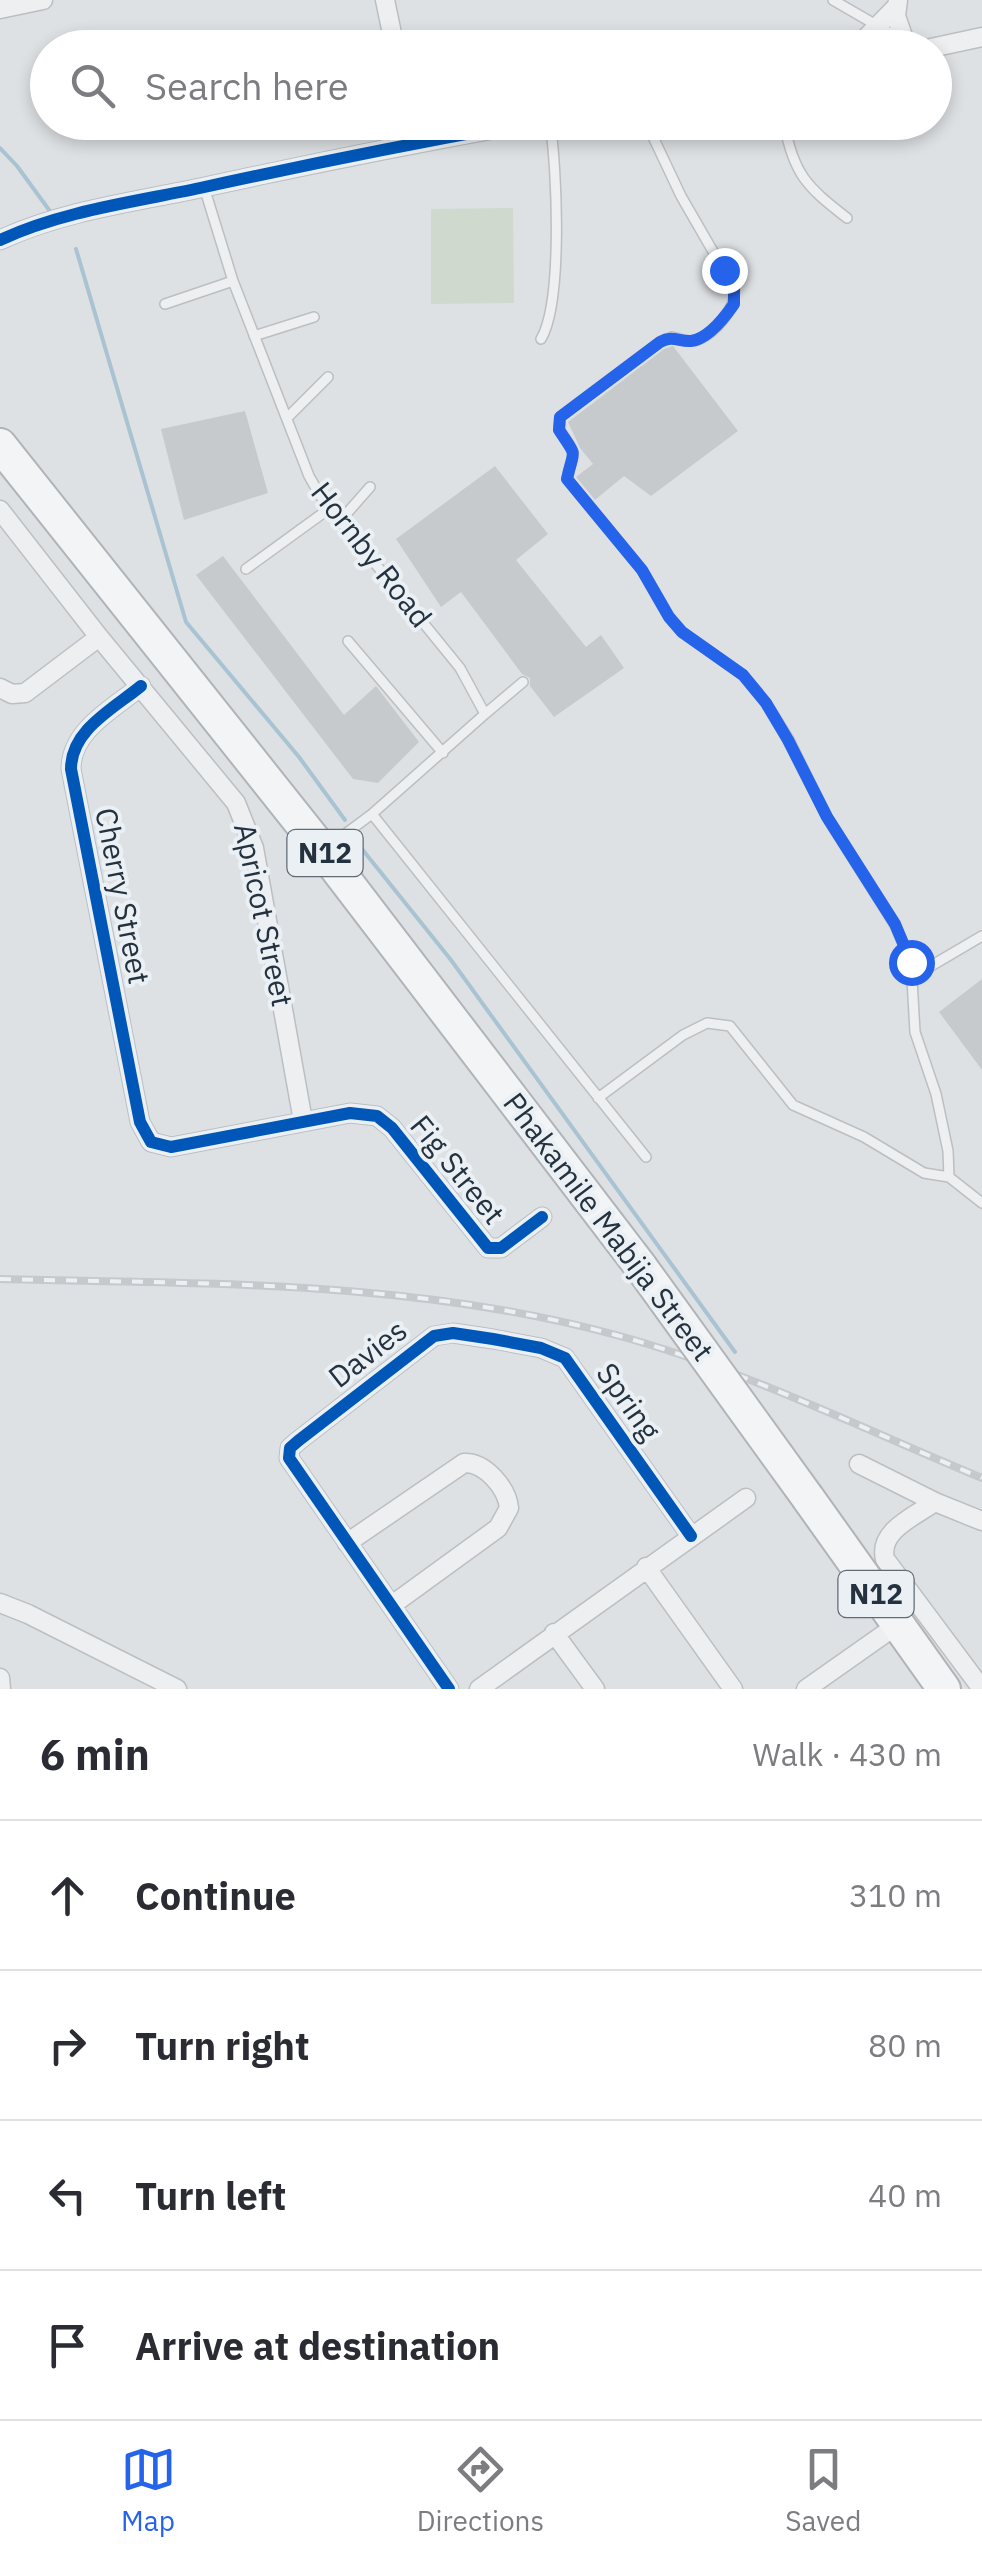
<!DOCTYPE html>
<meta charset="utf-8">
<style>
body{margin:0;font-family:"IBM Plex Sans",sans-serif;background:#f7f7f7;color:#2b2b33}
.stop{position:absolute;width:30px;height:30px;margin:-22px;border:8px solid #2563eb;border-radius:50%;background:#fff}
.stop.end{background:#2563eb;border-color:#fff;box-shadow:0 2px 10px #0008}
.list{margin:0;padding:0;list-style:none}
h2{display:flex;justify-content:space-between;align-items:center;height:130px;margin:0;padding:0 40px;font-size:42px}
h2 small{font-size:32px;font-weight:400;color:#7c7c81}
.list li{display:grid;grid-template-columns:65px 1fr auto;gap:30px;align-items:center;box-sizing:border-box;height:150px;padding:0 40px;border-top:2px solid #e1e1e2}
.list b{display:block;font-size:38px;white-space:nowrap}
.list em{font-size:32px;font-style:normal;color:#7c7c81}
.icon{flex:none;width:55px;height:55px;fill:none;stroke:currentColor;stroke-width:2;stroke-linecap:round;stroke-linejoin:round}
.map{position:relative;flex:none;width:982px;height:1689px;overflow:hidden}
.search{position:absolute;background:#fff;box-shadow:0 5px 15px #0003;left:30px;right:30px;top:30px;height:110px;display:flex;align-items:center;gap:25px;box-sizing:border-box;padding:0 35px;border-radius:55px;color:#7c7c81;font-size:38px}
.sheet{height:730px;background:#fff}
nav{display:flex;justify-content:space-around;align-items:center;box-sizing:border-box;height:140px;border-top:2px solid #e1e1e2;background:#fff;font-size:28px;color:#7c7c81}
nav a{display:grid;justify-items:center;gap:5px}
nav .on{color:#2563eb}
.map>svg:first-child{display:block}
</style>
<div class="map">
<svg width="982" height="1689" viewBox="0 0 982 1689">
<rect width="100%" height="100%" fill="#dee1e4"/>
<!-- green -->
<path fill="#d0d9cd" d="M513,208L514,303L431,304V209Z"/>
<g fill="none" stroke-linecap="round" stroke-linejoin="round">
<!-- stream -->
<path stroke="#a9c3d3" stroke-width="4" d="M0,148L17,166L52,214
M76,249L186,622L299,757L345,820
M362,849L451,960L735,1352"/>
</g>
<!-- building -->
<path fill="#c6cacd" d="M673,346L738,431L651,496L624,476L595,500L576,477L593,464L580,448L568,422L664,349Z
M245,411L268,493L184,520L161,429Z
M495,466L548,534L516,560L586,647L601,635L624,668L554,717L530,686V678L522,674L461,592L441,607L396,539Z
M223,556L344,715L376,686L419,742L378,783L353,779L196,575Z
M982,979V1070L939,1012Z"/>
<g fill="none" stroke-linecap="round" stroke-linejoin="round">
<defs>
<path id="lane" d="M833,0L902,40
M646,122L681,196L734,288C737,308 716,333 697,340C688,343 681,339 672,337L660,342L560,417L559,429C579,460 574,446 567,479L642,570L669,617L682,632L743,675L766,703L789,740L827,817L895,925L911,962L915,1032L936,1094L948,1151L949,1177
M784,122C793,174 807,187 847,218
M204,187L233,281L309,476L321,497L460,668L485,714L372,814L329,846
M165,304L233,281
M254,336L314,317
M541,339C563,302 557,169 550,122
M287,418L328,377
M341,520L370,487
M246,569L330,508
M348,641L443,753
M485,714L523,682
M372,814L646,1157
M914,976L982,936
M598,1098L683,1035L707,1023L730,1026L793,1105L864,1137L924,1173L949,1177L982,1203"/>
<path id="street" d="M385,0L395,48
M898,0L896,16L907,48
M0,9L43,0
M856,48L896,7
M931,48L982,37
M411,122L415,143
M0,240C62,211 134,202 200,188C310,164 420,142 532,122
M0,510L99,637L236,803L254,848L303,1121
M141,686C113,709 71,730 71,769L140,1122L151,1142L171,1147L350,1113L377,1116L392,1128L488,1248H501L542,1217
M0,688L12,694L25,693L99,637
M859,1464L935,1502L982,1521
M935,1502C915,1516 878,1531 885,1559L982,1689
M347,1543L464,1463C485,1462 507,1488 509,1508L498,1528L392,1605
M646,1567L733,1689
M0,1603L28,1614L177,1689
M554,1633L595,1689
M0,1678L1,1689
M449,1689L289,1458L290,1448L298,1441L434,1336L453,1333L493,1339L541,1348L565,1358L691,1536
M479,1689L746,1498
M806,1689L897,1625"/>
<path id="highway" d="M0,445L323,851L641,1267
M808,1498L944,1689"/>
</defs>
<!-- lane casing -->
<use href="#lane" stroke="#bcbfc2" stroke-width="12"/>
<!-- street casing -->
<use href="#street" stroke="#bcbfc2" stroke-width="21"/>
<!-- highway casing -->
<use href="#highway" stroke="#b0b4b9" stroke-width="36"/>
<!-- lane -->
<use href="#lane" stroke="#edeff1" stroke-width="9"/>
<!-- street -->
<use href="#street" stroke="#edeff1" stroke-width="18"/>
<!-- highway -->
<use href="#highway" stroke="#f2f4f5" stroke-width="32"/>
<defs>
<path id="rail" d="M0,1279C207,1284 414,1280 616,1335C742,1369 861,1428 982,1478"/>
</defs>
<!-- rail casing -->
<use href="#rail" stroke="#c6c9cc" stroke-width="8"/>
<!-- rail -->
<use href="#rail" stroke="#ebf0f5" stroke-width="4" stroke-dasharray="11" stroke-linecap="butt"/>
<defs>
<path id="highway-bridge" d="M641,1267L808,1498"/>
</defs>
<!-- highway-bridge casing -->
<use href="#highway-bridge" stroke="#b0b4b9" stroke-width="36" stroke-linecap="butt"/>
<!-- highway-bridge -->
<use href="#highway-bridge" stroke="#f2f4f5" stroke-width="32"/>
<defs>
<path id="cycleway" d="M0,240C62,211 134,202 200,188C310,164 420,142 532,122
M141,686C113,709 71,730 71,769L140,1122L151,1142L171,1147L350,1113L377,1116L392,1128L488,1248H501L542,1217
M449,1689L289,1458L290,1448L298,1441L434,1336L453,1333L493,1339L541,1348L565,1358L691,1536"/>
</defs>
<!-- cycleway casing -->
<use href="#cycleway" stroke="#ebf0f5" stroke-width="19"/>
<!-- cycleway -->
<use href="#cycleway" stroke="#0057b8" stroke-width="12"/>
</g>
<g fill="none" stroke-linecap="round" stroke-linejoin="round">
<!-- route -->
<path stroke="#2563eb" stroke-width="12" d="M724,270L734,288V304C725,317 708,339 691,341C679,342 673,335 660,342L560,417L559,430C578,459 574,447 567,479L642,570L669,617L682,632L743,675L766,703L788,740L827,817L895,924L911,962"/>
</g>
<g text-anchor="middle" stroke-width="8" stroke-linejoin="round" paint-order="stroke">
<!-- shield labels -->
<g fill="#ebf0f5" stroke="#606b76" stroke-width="2.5">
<rect x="287.5" y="830" width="75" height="46" rx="8"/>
<rect x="838.5" y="1571" width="75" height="46" rx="8"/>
</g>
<g font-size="28" font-weight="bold" fill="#24323f">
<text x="325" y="863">N12</text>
<text x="876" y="1604">N12</text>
</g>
<!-- street labels -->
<g font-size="30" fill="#24323f" stroke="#ebf0f5">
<text transform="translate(371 555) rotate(52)" y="10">Hornby Road</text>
<text transform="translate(122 896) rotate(79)" y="10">Cherry Street</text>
<text transform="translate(263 915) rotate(78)" y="10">Apricot Street</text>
<text transform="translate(457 1170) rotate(51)" y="10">Fig Street</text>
<text transform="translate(608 1227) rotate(53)" y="10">Phakamile Mabija Street</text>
<text transform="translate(368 1354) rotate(-38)" y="10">Davies</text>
<text transform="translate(628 1402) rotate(55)" y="10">Spring</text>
</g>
</g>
</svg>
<div class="stop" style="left:911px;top:962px"></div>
<div class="stop end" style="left:724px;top:270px"></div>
<div class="search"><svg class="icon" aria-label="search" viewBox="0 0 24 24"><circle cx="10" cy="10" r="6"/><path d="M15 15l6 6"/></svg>Search here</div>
</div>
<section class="sheet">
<h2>6 min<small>Walk · 430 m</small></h2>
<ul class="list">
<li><svg class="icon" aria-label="ahead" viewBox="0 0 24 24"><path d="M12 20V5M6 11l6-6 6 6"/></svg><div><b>Continue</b></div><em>310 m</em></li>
<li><svg class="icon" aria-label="right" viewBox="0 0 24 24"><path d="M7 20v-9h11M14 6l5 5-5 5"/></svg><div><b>Turn right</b></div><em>80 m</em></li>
<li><svg class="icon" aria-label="left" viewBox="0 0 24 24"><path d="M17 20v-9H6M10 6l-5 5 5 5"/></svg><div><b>Turn left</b></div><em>40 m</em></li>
<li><svg class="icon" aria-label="arrive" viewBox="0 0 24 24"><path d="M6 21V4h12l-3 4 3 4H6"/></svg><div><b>Arrive at destination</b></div></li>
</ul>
</section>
<nav>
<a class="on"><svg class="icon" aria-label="map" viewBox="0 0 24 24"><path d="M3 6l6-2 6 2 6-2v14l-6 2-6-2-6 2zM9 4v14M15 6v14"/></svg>Map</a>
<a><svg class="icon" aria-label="directions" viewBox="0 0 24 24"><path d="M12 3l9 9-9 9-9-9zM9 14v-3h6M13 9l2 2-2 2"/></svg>Directions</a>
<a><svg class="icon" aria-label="saved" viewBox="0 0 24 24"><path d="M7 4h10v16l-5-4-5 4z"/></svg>Saved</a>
</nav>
